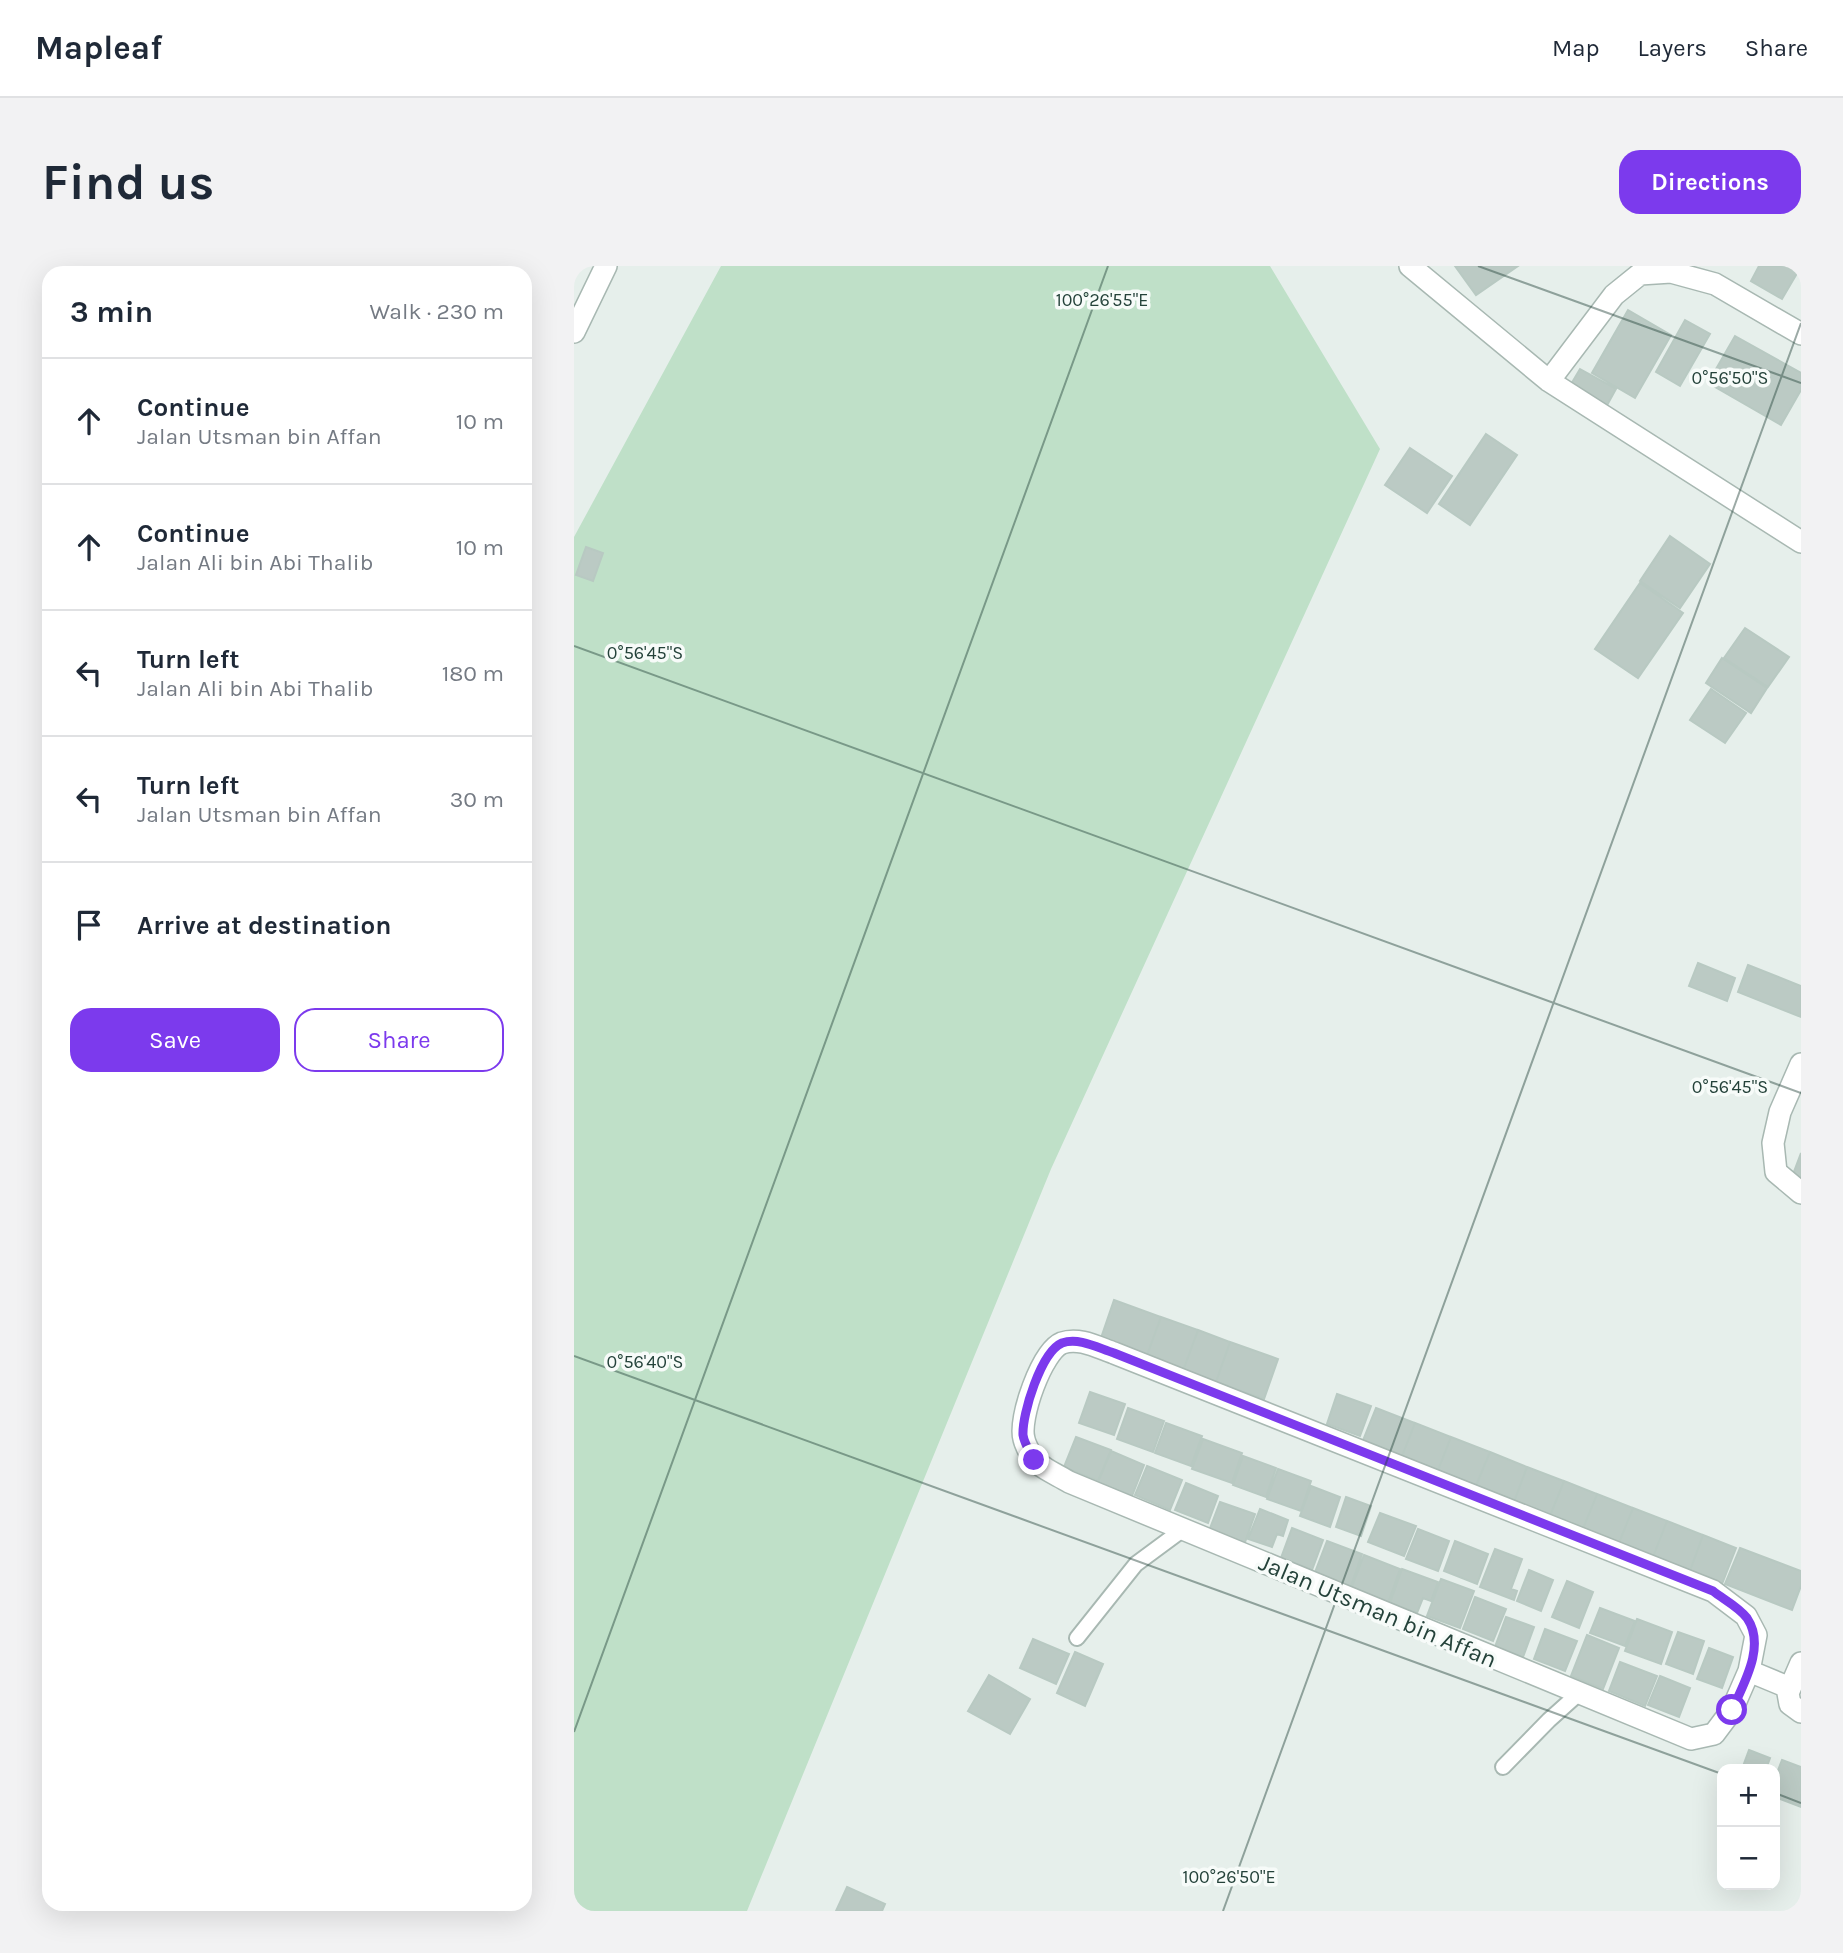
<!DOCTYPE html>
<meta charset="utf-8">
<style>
body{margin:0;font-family:Karla,sans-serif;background:#f2f2f3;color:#1f2937}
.controls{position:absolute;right:21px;bottom:21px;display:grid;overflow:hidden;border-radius:14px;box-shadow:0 7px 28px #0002}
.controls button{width:63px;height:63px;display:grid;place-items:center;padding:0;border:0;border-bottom:2px solid #e0e1e3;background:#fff;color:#1f2937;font:35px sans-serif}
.stop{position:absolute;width:21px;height:21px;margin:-16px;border:5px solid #7c3aed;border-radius:50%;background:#fff}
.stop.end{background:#7c3aed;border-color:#fff;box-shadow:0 2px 7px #0008}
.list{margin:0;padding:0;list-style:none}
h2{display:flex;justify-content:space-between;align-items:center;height:91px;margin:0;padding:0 28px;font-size:30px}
h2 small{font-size:23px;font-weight:400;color:#747a83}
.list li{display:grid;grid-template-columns:46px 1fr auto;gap:21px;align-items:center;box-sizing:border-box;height:126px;padding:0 28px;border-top:2px solid #e0e1e3}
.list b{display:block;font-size:26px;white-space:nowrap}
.list p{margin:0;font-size:23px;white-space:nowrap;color:#747a83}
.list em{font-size:23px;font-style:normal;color:#747a83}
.actions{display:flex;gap:14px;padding:21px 28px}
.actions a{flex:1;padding:16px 0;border:2px solid #7c3aed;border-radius:21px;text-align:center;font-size:24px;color:#7c3aed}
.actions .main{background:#7c3aed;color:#fff}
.icon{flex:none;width:38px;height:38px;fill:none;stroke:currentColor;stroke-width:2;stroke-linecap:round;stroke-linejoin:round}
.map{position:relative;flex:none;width:1227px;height:1645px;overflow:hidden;border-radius:21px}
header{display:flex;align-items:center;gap:42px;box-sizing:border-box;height:98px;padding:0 35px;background:#fff;border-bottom:2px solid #e0e1e3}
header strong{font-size:33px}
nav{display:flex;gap:38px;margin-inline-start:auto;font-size:24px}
.intro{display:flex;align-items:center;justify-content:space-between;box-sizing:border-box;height:168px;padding:0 42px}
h1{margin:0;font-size:49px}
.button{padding:18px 32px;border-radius:21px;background:#7c3aed;color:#fff;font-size:24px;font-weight:700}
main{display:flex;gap:42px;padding:0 42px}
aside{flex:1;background:#fff;border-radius:21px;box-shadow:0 7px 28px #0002}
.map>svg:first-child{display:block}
</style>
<header>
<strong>Mapleaf</strong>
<nav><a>Map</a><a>Layers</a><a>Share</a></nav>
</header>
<div class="intro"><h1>Find us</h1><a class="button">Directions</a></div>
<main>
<aside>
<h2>3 min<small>Walk · 230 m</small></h2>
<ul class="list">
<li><svg class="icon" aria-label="ahead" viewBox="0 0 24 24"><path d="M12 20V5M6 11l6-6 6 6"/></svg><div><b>Continue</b><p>Jalan Utsman bin Affan</p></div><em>10 m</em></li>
<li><svg class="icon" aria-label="ahead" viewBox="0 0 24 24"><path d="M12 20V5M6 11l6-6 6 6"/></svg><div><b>Continue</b><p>Jalan Ali bin Abi Thalib</p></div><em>10 m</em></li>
<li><svg class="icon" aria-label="left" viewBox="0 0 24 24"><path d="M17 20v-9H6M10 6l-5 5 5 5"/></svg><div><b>Turn left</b><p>Jalan Ali bin Abi Thalib</p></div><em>180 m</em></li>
<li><svg class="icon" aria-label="left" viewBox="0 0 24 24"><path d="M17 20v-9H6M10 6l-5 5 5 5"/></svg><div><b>Turn left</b><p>Jalan Utsman bin Affan</p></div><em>30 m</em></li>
<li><svg class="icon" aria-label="arrive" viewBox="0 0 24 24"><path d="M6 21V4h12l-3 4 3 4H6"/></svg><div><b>Arrive at destination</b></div></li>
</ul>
<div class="actions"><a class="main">Save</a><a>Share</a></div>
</aside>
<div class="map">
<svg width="1227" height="1645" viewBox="0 0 1227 1645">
<rect width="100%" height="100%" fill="#e6efeb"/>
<!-- green -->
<path fill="#bfe0c8" d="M147,0H696L806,183L477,903L173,1645H0V271Z"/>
<!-- building -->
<path fill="#bbcac4" stroke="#b8c9c2" stroke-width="2" d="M881,0H944L902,29Z
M1185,0H1217L1225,4L1208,33L1177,15Z
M1054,44L1097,69L1061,132L1018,107Z
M1111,54L1136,68L1106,120L1082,106Z
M1161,70L1227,107V124L1207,159L1134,117Z
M1006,103L1042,123L1032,141L996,120Z
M912,168L943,189L896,259L865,238Z
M836,182L878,210L853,247L811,219Z
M1096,270L1136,298L1106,342L1066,315Z
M12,281L29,287L19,315L2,309Z
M1066,317L1109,347L1064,412L1021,383Z
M1171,362L1215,391L1194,421L1150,392Z
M1148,392L1193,422L1177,447L1132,417Z
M1137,423L1172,447L1151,477L1116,454Z
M1124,697L1161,712L1153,735L1115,720Z
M1174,699L1227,720V751L1164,726Z
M1227,887V915L1218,911Z
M540,1034L587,1051L572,1092L526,1075Z
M587,1051L624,1064L609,1105L572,1092Z
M624,1064L656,1076L642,1116L609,1105Z
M656,1076L704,1093L690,1133L642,1116Z
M516,1126L551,1138L540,1169L505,1157Z
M763,1128L797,1140L786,1170L753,1158Z
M554,1142L590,1155L579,1186L543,1173Z
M802,1142L841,1157L827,1193L788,1177Z
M592,1157L628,1170L617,1200L581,1187Z
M841,1157L877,1171L863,1207L827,1193Z
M502,1171L537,1184L524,1215L490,1201Z
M877,1171L916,1186L901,1222L863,1207Z
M629,1173L668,1187L658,1217L618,1203Z
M537,1185L570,1199L558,1230L524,1216Z
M916,1186L953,1201L940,1236L901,1222Z
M669,1190L702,1202L692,1231L659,1219Z
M573,1200L608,1214L596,1244L561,1229Z
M953,1201L990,1215L976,1250L940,1236Z
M704,1203L737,1215L727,1245L693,1233Z
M990,1215L1023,1228L1009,1263L976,1250Z
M612,1217L644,1230L634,1257L601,1244Z
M737,1220L766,1231L756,1261L726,1250Z
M1023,1228L1059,1242L1045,1277L1009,1263Z
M772,1231L797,1240L787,1270L762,1261Z
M646,1236L681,1248L670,1279L635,1265Z
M1059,1242L1093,1255L1079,1291L1045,1277Z
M686,1243L714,1254L709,1270L703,1268L698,1281L674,1273Z
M806,1247L842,1260L830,1290L794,1276Z
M1093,1255L1129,1269L1116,1305L1079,1291Z
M718,1262L749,1274L738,1304L707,1292Z
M844,1263L875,1275L864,1305L832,1293Z
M1129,1269L1162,1282L1148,1318L1116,1305Z
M753,1275L788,1288L776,1323L740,1309Z
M881,1275L914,1288L903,1318L870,1305Z
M1166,1282L1227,1305V1320L1218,1344L1151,1318Z
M921,1283L948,1293L937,1323L943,1325L940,1334L906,1321Z
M790,1289L826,1303L814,1337L777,1323Z
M828,1303L864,1316L857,1335L849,1332L843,1347L816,1337Z
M955,1304L979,1314L967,1345L943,1335Z
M867,1313L900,1325L886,1362L853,1350Z
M993,1315L1019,1326L1005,1362L978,1351Z
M901,1331L932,1343L919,1375L889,1363Z
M1026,1342L1061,1355L1051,1380L1016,1367Z
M932,1351L960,1361L949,1391L921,1381Z
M1063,1353L1098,1366L1087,1398L1051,1385Z
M971,1363L1003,1375L991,1405L960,1393Z
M1104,1366L1130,1375L1119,1408L1092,1398Z
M1013,1369L1045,1382L1029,1423L997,1410Z
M459,1373L495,1388L482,1418L446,1402Z
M1135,1382L1159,1391L1148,1422L1123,1413Z
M501,1386L529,1398L511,1440L483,1427Z
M1046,1396L1083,1410L1071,1440L1035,1425Z
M415,1409L456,1433L436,1468L394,1445Z
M1086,1410L1116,1422L1105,1451L1074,1439Z
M1175,1484L1196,1492L1192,1503H1168Z
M1208,1494L1227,1501V1541L1201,1531V1512Z
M273,1621L311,1638L308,1645H262Z"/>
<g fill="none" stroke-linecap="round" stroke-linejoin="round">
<defs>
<path id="lane" d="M503,1372L562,1298L608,1264
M929,1501L975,1454L1004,1428"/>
<path id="street" d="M836,0L975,115L1227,276
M0,66L32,0
M975,115L1040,29L1066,8L1097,6L1141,18L1227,68
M1227,798L1206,846L1199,877L1202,906L1227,927
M1227,1397L1214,1427L1216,1438L1227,1446
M1175,1405L1182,1369L1172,1350L1139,1325L540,1087C523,1081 505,1071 488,1077C468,1085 444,1153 450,1173C451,1178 456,1188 459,1192C466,1202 484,1209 495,1216L1117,1473L1140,1468L1158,1444L1175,1405L1216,1422"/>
</defs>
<!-- lane casing -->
<use href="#lane" stroke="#a8b8b2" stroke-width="18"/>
<!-- street casing -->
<use href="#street" stroke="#a8b8b2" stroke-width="24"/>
<!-- lane -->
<use href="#lane" stroke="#fff" stroke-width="14"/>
<!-- street -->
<use href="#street" stroke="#fff" stroke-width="21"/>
</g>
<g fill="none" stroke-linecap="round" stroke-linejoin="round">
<!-- route -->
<path stroke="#7c3aed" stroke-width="9" d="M460,1194C456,1186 450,1177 449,1169C448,1148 467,1086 488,1077C505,1071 524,1082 540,1087L1139,1325C1149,1333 1165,1341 1173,1352C1192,1380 1170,1417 1158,1444"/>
</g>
<!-- ticks -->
<path fill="none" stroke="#24423a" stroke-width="2" stroke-opacity="0.45" d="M904,0L1227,117M0,380L1227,827M0,1090L1148,1508M0,1466L534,0M1201,1527L1227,1537M649,1645L1227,57"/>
<g text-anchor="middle" stroke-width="7" stroke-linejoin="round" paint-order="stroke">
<!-- street labels -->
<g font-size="24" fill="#24423a" stroke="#f7fbf9">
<text transform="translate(804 1345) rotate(23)" y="8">Jalan Utsman bin Affan</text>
</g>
</g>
<g font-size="18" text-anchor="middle" fill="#24423a" stroke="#f7fbf9" stroke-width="7" stroke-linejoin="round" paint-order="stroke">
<text x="528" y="40">100°26'55"E</text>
<text x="1156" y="118">0°56'50"S</text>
<text x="71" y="393">0°56'45"S</text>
<text x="1156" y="827">0°56'45"S</text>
<text x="71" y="1102">0°56'40"S</text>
<text x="655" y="1617">100°26'50"E</text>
</g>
</svg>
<div class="controls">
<button>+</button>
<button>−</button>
</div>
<div class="stop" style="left:1158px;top:1444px"></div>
<div class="stop end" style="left:460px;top:1194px"></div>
</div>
</main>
